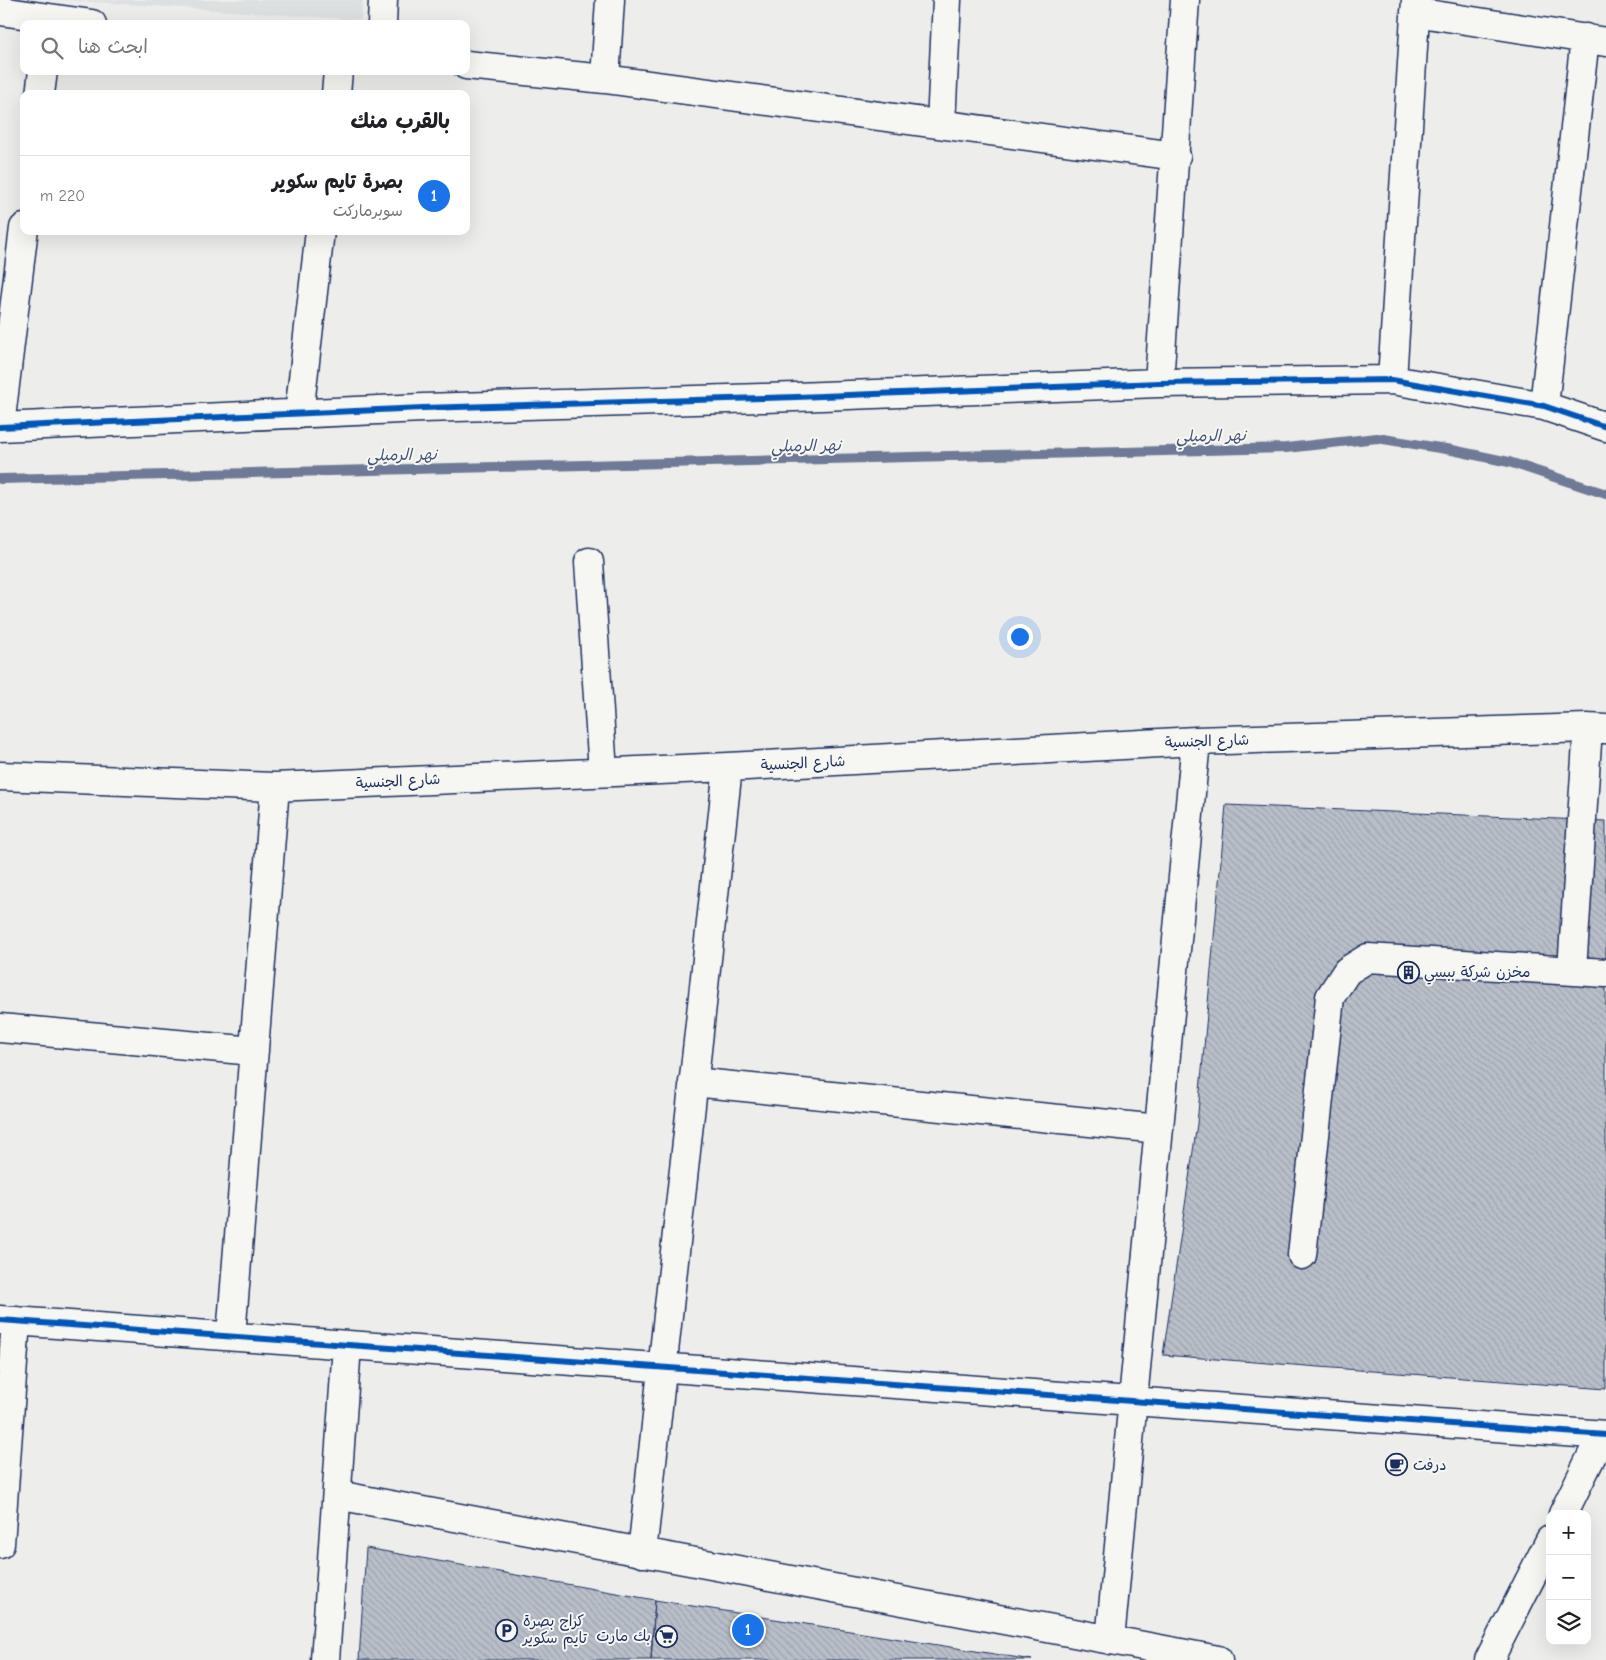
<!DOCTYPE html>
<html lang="ar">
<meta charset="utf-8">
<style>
body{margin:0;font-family:"Comic Neue","Playpen Sans Arabic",sans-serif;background:#f2f2f2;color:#202124;direction:rtl}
.controls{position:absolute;right:15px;bottom:15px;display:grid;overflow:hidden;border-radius:10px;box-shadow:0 5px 20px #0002}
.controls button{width:45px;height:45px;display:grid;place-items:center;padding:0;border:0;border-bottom:1px solid #e0e0e0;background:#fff;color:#202124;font:25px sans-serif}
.you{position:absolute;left:1019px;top:636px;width:18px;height:18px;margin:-12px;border:4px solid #fff;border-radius:50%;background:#1a73e8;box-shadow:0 0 0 8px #1a73e833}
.badge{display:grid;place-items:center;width:32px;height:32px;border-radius:50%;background:#1a73e8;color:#fff;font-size:16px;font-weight:700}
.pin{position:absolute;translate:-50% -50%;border:2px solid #fff;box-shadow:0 1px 5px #0006}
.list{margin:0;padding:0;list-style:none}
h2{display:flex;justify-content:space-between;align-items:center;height:65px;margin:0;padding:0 20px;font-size:21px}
h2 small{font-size:16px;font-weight:400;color:#757577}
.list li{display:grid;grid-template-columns:32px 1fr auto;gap:15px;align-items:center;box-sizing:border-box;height:80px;padding:0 20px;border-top:1px solid #e0e0e0}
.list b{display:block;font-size:19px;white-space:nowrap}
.list p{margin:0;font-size:16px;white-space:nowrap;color:#757577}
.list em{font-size:16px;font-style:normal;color:#757577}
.icon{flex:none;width:28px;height:28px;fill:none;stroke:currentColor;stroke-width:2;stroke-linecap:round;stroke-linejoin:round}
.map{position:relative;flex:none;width:1606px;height:1660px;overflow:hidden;direction:ltr}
.search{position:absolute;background:#fff;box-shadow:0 5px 20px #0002;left:20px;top:20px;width:450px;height:55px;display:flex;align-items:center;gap:12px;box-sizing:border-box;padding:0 18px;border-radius:10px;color:#757577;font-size:19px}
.panel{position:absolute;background:#fff;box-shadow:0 5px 20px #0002;left:20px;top:90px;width:450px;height:145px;border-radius:10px;direction:rtl}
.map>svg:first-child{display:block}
</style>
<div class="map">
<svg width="1606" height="1660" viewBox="0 0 1606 1660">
<defs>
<pattern id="building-back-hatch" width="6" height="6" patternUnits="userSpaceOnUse" patternTransform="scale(1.25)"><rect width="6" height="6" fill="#b9bfc8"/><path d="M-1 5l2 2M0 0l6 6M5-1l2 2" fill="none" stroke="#9ea4ae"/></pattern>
</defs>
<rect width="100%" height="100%" fill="#edeeec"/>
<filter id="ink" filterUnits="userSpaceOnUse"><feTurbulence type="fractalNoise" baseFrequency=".02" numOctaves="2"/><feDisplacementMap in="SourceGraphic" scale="10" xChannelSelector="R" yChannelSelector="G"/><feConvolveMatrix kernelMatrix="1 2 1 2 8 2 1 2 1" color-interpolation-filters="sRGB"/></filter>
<g filter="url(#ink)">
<!-- built -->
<path fill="#dde0e1" d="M64,0H363L361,20Z"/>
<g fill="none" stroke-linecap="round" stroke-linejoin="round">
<!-- stream -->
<path stroke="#6e7a96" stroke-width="10" d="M0,479L1286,448L1377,438L1452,450L1509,462L1606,494"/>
</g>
<!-- building -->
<path fill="url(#building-back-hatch)" stroke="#1b2f5e" d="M1226,805L1606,821V1389L1163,1355L1197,1124Z
M366,1548L655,1600L651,1660H359Z
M655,1600L1032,1660H651Z"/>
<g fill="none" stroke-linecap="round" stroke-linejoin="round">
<defs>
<path id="minor" d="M0,11L92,24
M1415,12L1606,42
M382,24L383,0
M466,65L605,79L1176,156
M605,79L610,0
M40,94L43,71
M336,94L338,71
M941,124L947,0
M1392,380L1416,0
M1159,383L1185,0
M1544,406L1585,38
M299,414L320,231
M0,426L24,228
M0,427L423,408L796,397L1159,383L1392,380L1544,406L1606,427
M589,562L603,772
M0,776L275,787L728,767L1196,741L1588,728L1606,729
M1572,970L1588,728
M0,1028L254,1051
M693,1082L1159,1129
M1302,1255L1330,997L1347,971L1368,958L1606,973
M0,1320L1606,1435
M231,1336L275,787
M337,1495L1218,1660
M1563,1514L1602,1435
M0,1544L16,1321
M642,1553L728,767
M1110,1640L1196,741
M325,1660L347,1345
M1489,1660L1550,1540"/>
</defs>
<!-- minor casing -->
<use href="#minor" stroke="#1b2f5e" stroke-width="31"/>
<!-- minor -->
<use href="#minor" stroke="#f6f6f2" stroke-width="28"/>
<defs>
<path id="cycleway" d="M0,427L423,408L796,397L1159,383L1392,380L1544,406L1606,427
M0,1320L1606,1435"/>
</defs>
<!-- cycleway casing -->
<use href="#cycleway" stroke="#f6f6f2" stroke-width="9"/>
<!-- cycleway -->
<use href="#cycleway" stroke="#0057b8" stroke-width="6"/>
</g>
</g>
<!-- icons -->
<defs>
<symbol id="building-ring" viewBox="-11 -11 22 22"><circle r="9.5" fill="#f6f6f2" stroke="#1b2f5e" stroke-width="1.5"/><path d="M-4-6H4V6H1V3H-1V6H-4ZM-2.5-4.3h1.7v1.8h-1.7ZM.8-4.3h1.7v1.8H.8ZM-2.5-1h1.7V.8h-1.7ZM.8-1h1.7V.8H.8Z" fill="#1b2f5e"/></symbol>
<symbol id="cafe-ring" viewBox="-11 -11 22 22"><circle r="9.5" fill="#f6f6f2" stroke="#1b2f5e" stroke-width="1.5"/><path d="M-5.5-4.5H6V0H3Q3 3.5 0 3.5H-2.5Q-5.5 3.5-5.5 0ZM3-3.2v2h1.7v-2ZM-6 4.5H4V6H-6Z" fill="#1b2f5e"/></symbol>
<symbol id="parking-ring" viewBox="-11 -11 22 22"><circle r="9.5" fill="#f6f6f2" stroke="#1b2f5e" stroke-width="1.5"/><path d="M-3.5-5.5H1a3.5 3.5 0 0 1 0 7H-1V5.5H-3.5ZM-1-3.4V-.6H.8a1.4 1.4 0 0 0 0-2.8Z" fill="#1b2f5e"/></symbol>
<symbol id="supermarket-ring" viewBox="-11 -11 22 22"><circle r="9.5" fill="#f6f6f2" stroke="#1b2f5e" stroke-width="1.5"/><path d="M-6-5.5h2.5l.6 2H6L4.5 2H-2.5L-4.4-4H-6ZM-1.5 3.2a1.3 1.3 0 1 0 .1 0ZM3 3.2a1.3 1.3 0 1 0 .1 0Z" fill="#1b2f5e"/></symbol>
</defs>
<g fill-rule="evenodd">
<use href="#building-ring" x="1396" y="960" width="25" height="25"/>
<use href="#cafe-ring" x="1384" y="1452" width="25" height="25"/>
<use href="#parking-ring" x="494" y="1618" width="25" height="25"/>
<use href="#supermarket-ring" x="654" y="1624" width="25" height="25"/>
</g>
<g text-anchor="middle" stroke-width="4" stroke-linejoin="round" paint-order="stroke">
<!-- street labels -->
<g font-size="15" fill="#1b2f5e" stroke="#f6f6f2">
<text transform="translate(1207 741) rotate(-2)" y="5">شارع الجنسية</text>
<text transform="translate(803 763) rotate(-3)" y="5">شارع الجنسية</text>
<text transform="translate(398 781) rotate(-3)" y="5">شارع الجنسية</text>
</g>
<!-- poi labels -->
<g font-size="15" fill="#1b2f5e" stroke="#f6f6f2" text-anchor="start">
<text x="1424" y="977">مخزن شركة ببسي</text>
<text x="1413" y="1470">درفت</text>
<text x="523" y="1626">كراج بصرة<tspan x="523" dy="17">تايم سكوير</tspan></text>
<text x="651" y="1641" text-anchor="end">بك مارت</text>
</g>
<!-- water labels -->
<g font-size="16" font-style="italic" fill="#44547a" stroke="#f6f6f2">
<text transform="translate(1211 435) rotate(-1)" y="6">نهر الرميلي</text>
<text transform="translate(806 445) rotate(-1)" y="6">نهر الرميلي</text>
<text transform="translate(402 454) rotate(-1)" y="6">نهر الرميلي</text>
</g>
</g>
</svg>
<div class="controls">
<button>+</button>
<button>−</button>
<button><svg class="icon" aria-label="layers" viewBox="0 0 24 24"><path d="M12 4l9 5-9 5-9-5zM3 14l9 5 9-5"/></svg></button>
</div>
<div class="you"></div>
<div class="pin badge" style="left:748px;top:1630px">1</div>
<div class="search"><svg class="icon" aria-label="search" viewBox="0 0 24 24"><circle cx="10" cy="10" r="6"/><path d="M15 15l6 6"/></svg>ابحث هنا</div>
<section class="panel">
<h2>بالقرب منك<small></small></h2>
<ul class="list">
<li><span class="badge">1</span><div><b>بصرة تايم سكوير</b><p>سوبرماركت</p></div><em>220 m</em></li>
</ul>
</section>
</div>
